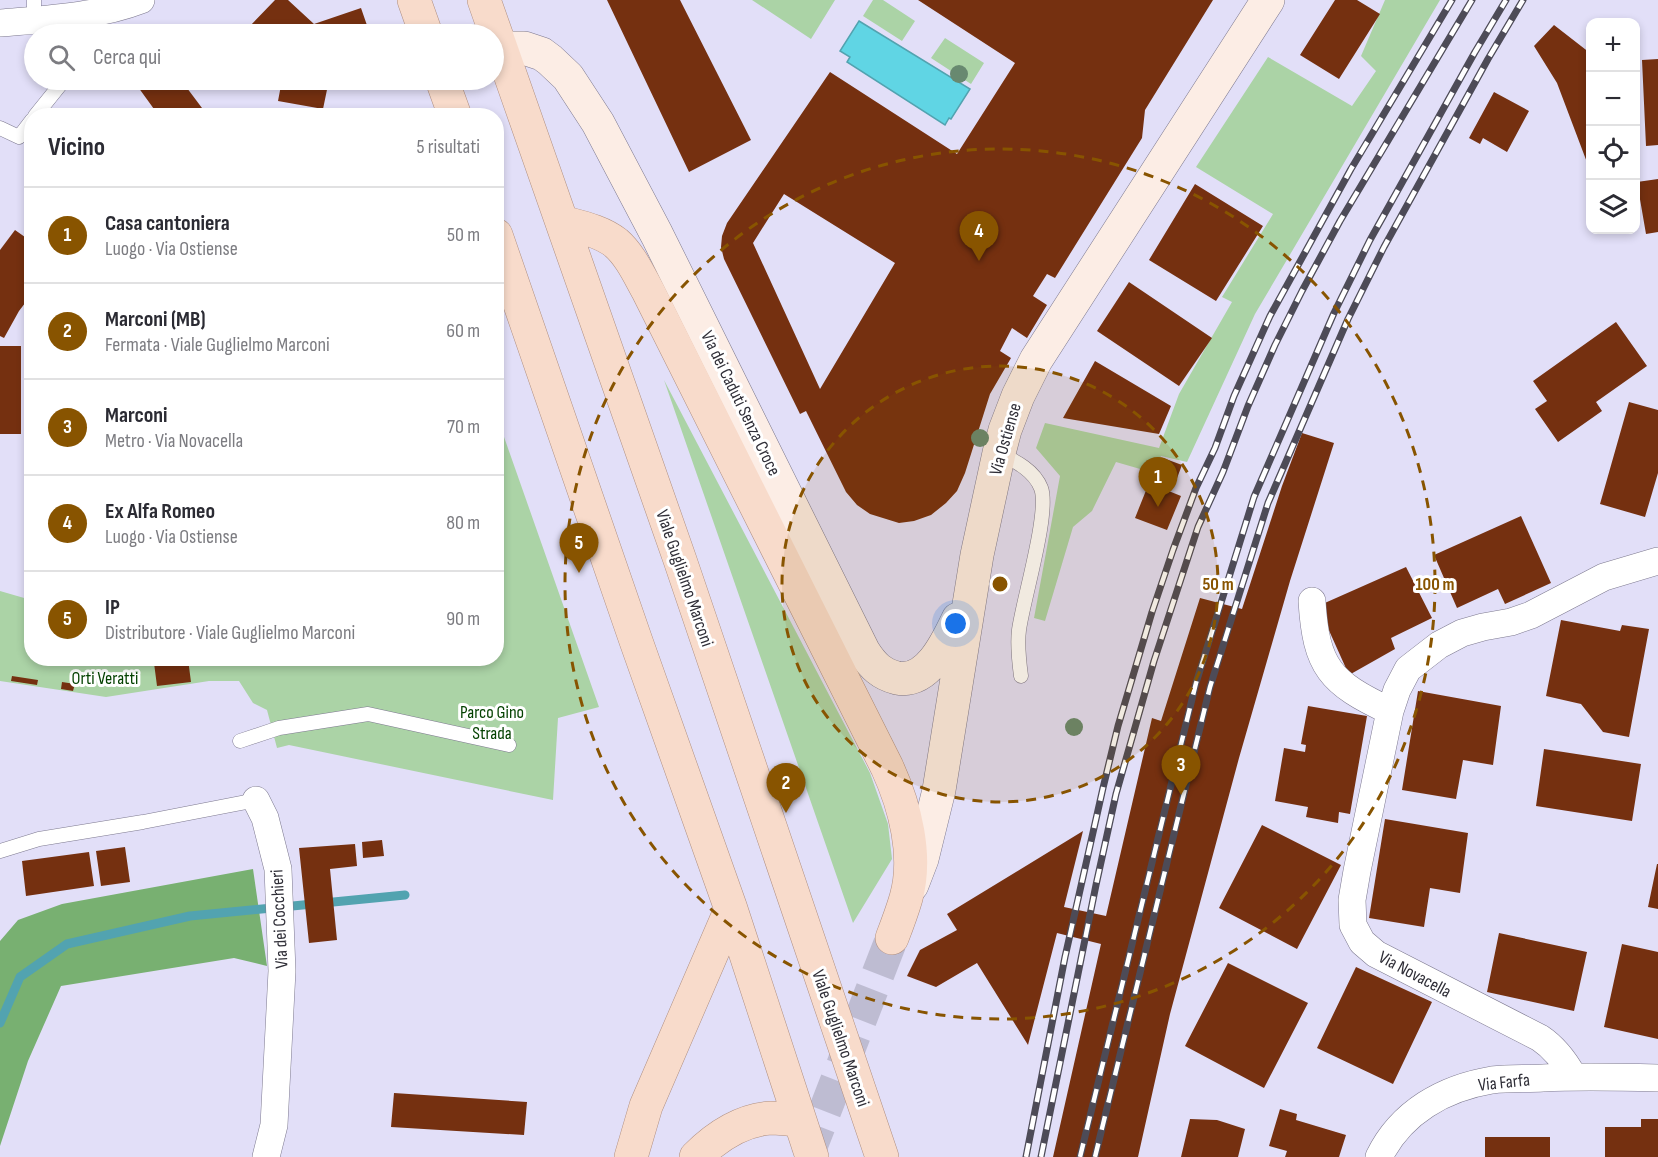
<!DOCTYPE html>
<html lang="it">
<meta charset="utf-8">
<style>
body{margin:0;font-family:"Sofia Sans Condensed",sans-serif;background:#f2f2f3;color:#2b2b33}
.controls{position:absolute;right:18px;top:18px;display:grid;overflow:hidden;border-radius:12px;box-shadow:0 3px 9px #0003}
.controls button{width:54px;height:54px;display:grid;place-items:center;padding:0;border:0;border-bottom:2px solid #e1e1e2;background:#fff;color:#2b2b33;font:30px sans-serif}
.you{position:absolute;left:956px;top:624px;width:21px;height:21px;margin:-15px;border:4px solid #fff;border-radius:50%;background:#1a73e8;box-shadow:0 0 0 9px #1a73e833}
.badge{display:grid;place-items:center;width:39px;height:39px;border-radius:50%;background:#885400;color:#fff;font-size:20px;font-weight:700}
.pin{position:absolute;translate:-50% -50px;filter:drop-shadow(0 2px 3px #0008)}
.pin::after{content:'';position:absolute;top:32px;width:21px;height:18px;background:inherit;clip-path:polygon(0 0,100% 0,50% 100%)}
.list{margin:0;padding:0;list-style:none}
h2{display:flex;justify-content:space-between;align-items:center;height:78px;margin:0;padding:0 24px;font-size:26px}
h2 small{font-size:20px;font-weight:400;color:#7c7c81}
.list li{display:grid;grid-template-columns:39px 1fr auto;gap:18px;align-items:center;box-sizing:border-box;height:96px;padding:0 24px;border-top:2px solid #e1e1e2}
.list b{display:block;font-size:22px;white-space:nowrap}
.list p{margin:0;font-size:20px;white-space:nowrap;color:#7c7c81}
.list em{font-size:20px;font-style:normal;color:#7c7c81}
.icon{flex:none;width:33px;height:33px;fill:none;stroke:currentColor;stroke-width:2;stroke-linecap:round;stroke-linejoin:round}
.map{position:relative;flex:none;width:1658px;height:1157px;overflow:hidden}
.search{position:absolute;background:#fff;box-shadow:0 3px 9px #0003;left:24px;top:24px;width:480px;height:66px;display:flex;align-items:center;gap:15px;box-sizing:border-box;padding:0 21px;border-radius:33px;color:#7c7c81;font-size:22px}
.panel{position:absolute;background:#fff;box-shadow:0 3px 9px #0003;left:24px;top:108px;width:480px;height:558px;border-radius:24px}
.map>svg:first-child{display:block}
</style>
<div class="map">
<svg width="1658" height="1157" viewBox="0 0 1658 1157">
<rect width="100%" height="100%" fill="#e2dff8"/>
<!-- green -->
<path fill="#abd3a6" d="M752,0H835L811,39Z
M873,0H883L915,21L902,41L863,16Z
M1385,0H1440L1255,314L1187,462L1161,456L1154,473L1116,462L1092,511L1073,527L1045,621L1034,618L1060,476L1036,448L1045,423L1159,448L1179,394L1232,302L1222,297L1273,214L1196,167L1268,57L1352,106L1376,71L1361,56Z
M945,38L984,63L971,84L931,58Z
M664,380L870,773L888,824L892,859L853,923Z
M497,417L599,707L558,718L553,800L289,745L277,748L267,710L253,703L239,681H209L106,697L0,681V591L31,600L32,658H496Z"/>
<!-- forest -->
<path fill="#78b071" d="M253,869L267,966L234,958L61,986L28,1061L0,1146V941L18,920L62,904Z"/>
<!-- water -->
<path fill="#60d5e4" stroke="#52a3b0" stroke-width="1.5" d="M859,21L970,89L951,119L949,118L945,125L847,62L850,57L840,51Z"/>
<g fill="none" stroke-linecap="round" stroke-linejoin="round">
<!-- stream -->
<path stroke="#52a3b0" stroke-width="9" d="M0,1023L20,977L67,944L190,916L405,895"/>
</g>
<!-- building -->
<path fill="#753010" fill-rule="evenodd" d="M275,0H288L314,24L361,8L370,34H258L249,27Z
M607,0H680L751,140L689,172Z
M918,0H1213L1145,110L1142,138L1055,278L1047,274L1033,296L1047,305L1027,338L1012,328L1000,351L1011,358L990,394L965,473L957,491L946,503L931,515L914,521L899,523L870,514L857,505L846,492L806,411L800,414L724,259L721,247L722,236L727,223L830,72L957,154L1015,63ZM784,194L895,263L820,389L753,243Z
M1335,0H1357L1380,14L1339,79L1300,55Z
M1554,25L1590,53V164L1588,165L1557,83L1534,46Z
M1658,59V145L1646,146L1642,60Z
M133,80H181L208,116H159Z
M282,80H329L323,109L278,101Z
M1494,92L1529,111L1507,152L1483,138L1480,144L1469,138Z
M1658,179V232L1646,234L1637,182Z
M1195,184L1263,226L1216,301L1149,260Z
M15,230L32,242V294L19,311L4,338L0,336V250Z
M1129,282L1212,338L1179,386L1097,331Z
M1616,322L1647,366L1596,402L1602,411L1558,442L1535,409L1547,401L1533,381Z
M0,346H21V434H0Z
M1095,361L1171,406L1159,434L1063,418Z
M1629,402L1658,410V473L1645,517L1600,504Z
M1302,433L1334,443L1290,581L1239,758L1170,1014L1138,1157H1053L1101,944L1057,933L1028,1045L977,963L936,987L907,976L920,950L957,930L947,914L1083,831L1064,907L1106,916L1152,718L1161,721L1200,598L1242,609L1282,486Z
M1163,458L1182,465L1174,486L1155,480Z
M1149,483L1181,496L1167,530L1135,518Z
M1521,516L1551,583L1505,604L1498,589L1457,608L1434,555Z
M1406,567L1432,618L1391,638L1395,649L1349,675L1318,606Z
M1561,620L1620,631L1622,625L1649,629L1629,737L1603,732L1581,704L1546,696Z
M188,659L191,682L157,686L154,663Z
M12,676L38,680L37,685L11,681Z
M62,682L75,684L73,691L61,689Z
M1418,691L1501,706L1493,765L1463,760L1456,799L1402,790Z
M1308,706L1367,716L1350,814L1339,812L1338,823L1306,817L1308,807L1275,801L1284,748L1305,752L1306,745L1301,744Z
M1544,749L1641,764L1632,821L1536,806Z
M1385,819L1468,833L1460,893L1430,888L1424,927L1369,918Z
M1262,825L1341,865L1297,949L1219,908Z
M382,840L384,856L363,858L362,842Z
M355,844L357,866L330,869L337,940L309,943L299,848Z
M125,847L130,882L101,886L96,851Z
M89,852L94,886L26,896L22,861Z
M1657,864H1658V909L1648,907Z
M1499,933L1587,952L1574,1011L1487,992Z
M1622,944L1658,952V1039L1604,1027Z
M1228,963L1308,1003L1264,1088L1185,1046Z
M1356,967L1432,1002L1393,1084L1317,1048Z
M394,1093L527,1102L524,1135L391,1127Z
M1280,1109L1297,1114L1296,1120L1346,1135L1339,1157H1285L1287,1151L1269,1146Z
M1190,1119L1217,1120L1245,1129L1238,1157H1181Z
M1641,1119H1658V1157H1605V1127H1641Z
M1485,1137H1550V1157H1485Z"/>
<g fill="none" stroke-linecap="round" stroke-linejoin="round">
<!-- primary-tunnel -->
<path stroke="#bebcd2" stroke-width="33" stroke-dasharray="33 16" stroke-linecap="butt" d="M807,1157L892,938"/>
<defs>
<path id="service" d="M34,0V20
M95,34L98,24V11
M35,116L64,80
M0,128L19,137L32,120
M999,453C1015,461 1034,470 1041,488C1050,512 1023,600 1019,630C1017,645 1019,661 1021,676
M240,741L279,728L368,714L509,745
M0,851L39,839L143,822L256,800"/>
<path id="minor" d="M0,23C46,19 97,17 141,0
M1312,601C1316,667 1330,683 1390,711
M256,800L265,818L278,869L282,971L274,1125L266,1157
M1573,1076C1564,1060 1555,1048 1540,1038L1376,954L1362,942L1353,925L1352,900L1357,871L1390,711L1397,690L1408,669L1439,645L1462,633L1483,627L1511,622L1531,615L1604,577L1658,561
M1379,1157C1401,1112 1444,1088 1492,1080C1509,1078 1526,1079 1543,1078C1581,1076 1620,1077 1658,1078"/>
<path id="secondary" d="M501,48H524L542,54L550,60L568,77L598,123L657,235L864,652C873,666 881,674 897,678C928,684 947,642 958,619
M912,885L922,859L939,790L977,555L999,453L1005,430L1018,396L1036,360L1268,0"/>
<path id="primary" d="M414,0L426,34
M484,0L680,560L882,1157
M442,80L455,116
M562,222C580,227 601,231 616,243C630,255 639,275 648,291L887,767C905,806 918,856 906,898C902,912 897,925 892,938
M496,235L636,641L731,909L812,1157
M631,1157L646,1106L731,909
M696,1157C717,1136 741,1120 771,1118C780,1118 790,1120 800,1120"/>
</defs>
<!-- service casing -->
<use href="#service" stroke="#7d798f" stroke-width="15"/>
<!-- minor casing -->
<use href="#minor" stroke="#7d798f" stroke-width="28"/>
<!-- secondary casing -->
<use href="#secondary" stroke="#7d798f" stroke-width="34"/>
<!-- primary casing -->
<use href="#primary" stroke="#af8f81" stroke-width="34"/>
<!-- service -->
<use href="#service" stroke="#fff" stroke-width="14"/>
<!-- minor -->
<use href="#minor" stroke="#fff" stroke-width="27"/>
<!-- secondary -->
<use href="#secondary" stroke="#fcede5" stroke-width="33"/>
<!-- primary -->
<use href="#primary" stroke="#f8dbcb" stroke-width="33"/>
<defs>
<path id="rail" d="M1026,1157L1065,957L1103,788L1118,726L1152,612L1173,550L1196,488L1215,448L1234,396L1270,316L1351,169L1452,0
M1041,1157L1096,885L1116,794L1154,661L1198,527L1223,472L1248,406L1275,345L1302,291L1340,221L1472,0
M1080,1157L1196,683L1254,497L1334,313L1370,240L1475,52L1506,0
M1095,1157L1210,687L1268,503L1348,319L1384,247L1488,59L1523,0"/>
</defs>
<!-- rail casing -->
<use href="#rail" stroke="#4d4b57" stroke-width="7"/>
<!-- rail -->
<use href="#rail" stroke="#fff" stroke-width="4.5" stroke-dasharray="14" stroke-linecap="butt"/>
</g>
<!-- trees -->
<g fill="#688970">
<circle cx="959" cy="74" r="9"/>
<circle cx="980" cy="438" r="9"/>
<circle cx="1074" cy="727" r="9"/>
</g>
<!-- distance rings -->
<circle cx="1000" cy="584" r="218" fill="#885400" fill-opacity=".12"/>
<g fill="none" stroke="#885400" stroke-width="3" stroke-dasharray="10 8">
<circle cx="1000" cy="584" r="218"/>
<circle cx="1000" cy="584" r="435"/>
</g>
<g text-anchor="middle" stroke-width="6" stroke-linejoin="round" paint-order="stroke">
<!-- street labels -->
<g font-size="18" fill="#302f38" stroke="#fff">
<text transform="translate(741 403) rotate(64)" y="6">Via dei Caduti Senza Croce</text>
<text transform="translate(1005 439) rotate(-74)" y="6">Via Ostiense</text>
<text transform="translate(685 578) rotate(71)" y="6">Viale Guglielmo Marconi</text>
<text transform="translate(279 919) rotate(-93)" y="6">Via dei Cocchieri</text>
<text transform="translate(1415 974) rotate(28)" y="6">Via Novacella</text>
<text transform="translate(841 1038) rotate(71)" y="6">Viale Guglielmo Marconi</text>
<text transform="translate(1504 1082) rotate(-6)" y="6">Via Farfa</text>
</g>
<!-- park labels -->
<g font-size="18" fill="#044201" stroke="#fff">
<text x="105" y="684">Orti Veratti</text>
<text x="492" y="718">Parco Gino<tspan x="492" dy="21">Strada</tspan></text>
</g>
</g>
<circle cx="1000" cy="584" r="9" fill="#885400" stroke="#fff" stroke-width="3"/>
<g font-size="18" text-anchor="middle" font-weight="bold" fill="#885400" stroke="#fff" stroke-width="6" stroke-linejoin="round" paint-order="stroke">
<text x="1218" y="590">50 m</text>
<text x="1435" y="590">100 m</text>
</g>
</svg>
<div class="controls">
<button>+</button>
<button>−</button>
<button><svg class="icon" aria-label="locate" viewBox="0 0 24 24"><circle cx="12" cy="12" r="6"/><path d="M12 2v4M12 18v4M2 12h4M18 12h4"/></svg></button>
<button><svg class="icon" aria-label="layers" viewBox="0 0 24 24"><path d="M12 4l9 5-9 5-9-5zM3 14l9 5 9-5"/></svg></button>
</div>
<div class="you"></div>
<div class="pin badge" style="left:1158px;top:507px">1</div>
<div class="pin badge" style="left:786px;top:813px">2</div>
<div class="pin badge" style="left:1181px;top:795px">3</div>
<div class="pin badge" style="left:979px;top:261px">4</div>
<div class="pin badge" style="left:579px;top:573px">5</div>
<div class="search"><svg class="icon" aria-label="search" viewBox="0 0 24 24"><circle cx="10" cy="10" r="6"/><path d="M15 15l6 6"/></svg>Cerca qui</div>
<section class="panel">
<h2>Vicino<small>5 risultati</small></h2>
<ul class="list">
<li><span class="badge">1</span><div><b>Casa cantoniera</b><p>Luogo · Via Ostiense</p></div><em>50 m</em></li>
<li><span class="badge">2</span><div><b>Marconi (MB)</b><p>Fermata · Viale Guglielmo Marconi</p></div><em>60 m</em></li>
<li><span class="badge">3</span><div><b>Marconi</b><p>Metro · Via Novacella</p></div><em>70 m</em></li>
<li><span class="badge">4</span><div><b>Ex Alfa Romeo</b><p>Luogo · Via Ostiense</p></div><em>80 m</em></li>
<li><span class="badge">5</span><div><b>IP</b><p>Distributore · Viale Guglielmo Marconi</p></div><em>90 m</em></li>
</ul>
</section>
</div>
